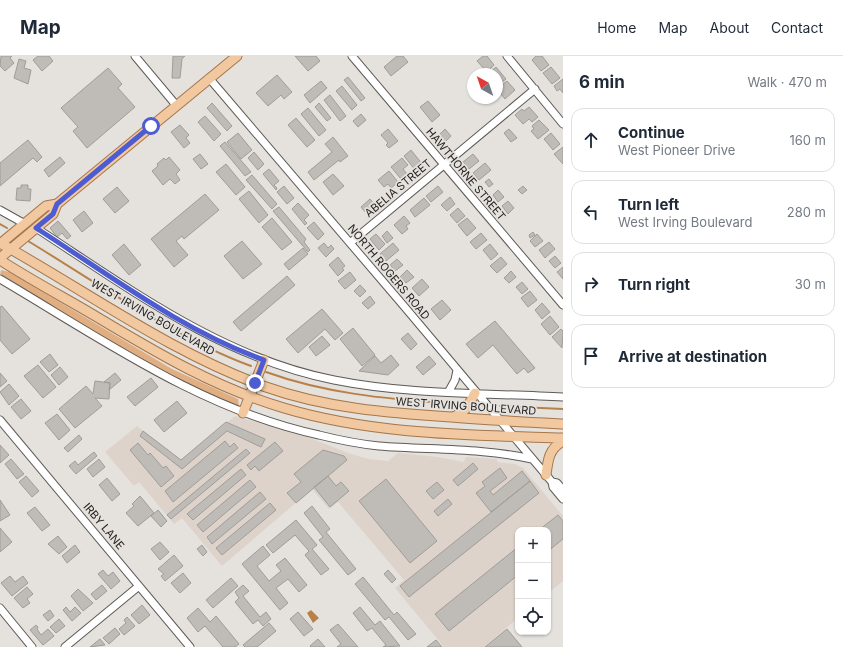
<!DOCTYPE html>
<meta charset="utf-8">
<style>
body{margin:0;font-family:Inter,sans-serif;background:#f6f6f7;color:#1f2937}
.controls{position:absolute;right:12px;bottom:12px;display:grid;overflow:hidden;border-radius:8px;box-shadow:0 1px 3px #0004}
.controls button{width:36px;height:36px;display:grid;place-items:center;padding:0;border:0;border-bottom:1px solid #e0e1e3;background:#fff;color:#1f2937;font:20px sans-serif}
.compass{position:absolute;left:467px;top:12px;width:36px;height:36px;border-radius:50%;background:#fff;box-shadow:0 1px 3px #0004;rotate:320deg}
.stop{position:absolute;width:12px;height:12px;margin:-9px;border:3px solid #4e5cd2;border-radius:50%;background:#fff}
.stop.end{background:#4e5cd2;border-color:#fff;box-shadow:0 1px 4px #0008}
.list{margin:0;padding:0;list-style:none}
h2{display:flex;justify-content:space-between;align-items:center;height:52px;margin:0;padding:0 16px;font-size:17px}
h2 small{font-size:13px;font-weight:400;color:#747a83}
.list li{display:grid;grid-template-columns:26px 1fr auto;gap:12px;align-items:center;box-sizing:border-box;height:64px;margin:0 8px 8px;padding:0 8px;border:1px solid #e0e1e3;border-radius:12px}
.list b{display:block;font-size:15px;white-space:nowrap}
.list p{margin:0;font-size:13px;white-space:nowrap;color:#747a83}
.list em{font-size:13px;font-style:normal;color:#747a83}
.icon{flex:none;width:22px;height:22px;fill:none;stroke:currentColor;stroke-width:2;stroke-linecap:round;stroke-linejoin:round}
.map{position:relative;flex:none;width:563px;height:591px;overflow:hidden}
header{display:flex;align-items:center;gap:24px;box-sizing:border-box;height:56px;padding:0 20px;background:#fff;border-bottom:1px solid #e0e1e3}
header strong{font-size:19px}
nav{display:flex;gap:22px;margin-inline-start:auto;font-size:14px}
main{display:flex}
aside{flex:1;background:#fff}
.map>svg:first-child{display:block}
</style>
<header>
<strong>Map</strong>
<nav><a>Home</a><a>Map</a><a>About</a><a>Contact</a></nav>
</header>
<main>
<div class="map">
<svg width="563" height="591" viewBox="0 0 563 591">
<rect width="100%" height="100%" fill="#e5e1dd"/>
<!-- built -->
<path fill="#ddd3cb" d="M235,360L299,378L354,399L369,403L388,405L398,397L438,401L464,406L466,401L497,403V406L515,408L523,412L563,460V525L548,537V474H518V562L484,591H444L395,532L404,524L338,446L329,453L312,433L222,510L182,462L174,468L139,426L134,430L105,396L137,370L181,404Z"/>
<!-- green -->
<path fill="#e0ae80" d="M1,214L9,216L172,313L238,343L239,349L237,351C154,315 78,266 0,220Z"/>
<!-- water -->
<path fill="#b9814a" d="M311,554L319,562L313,567L307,557Z"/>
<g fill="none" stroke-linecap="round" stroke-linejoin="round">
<!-- stream -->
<path stroke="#b9814a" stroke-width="2" d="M0,168L7,172
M28,185C99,228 173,281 251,310
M266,316C324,337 385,343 446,347
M500,350L563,353"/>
</g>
<!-- building -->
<path fill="#bfbbb7" stroke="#a09c99" d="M1,0H12L10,2L14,7L5,15L0,10Z
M38,0H49L53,5L42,15L33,4Z
M173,0H185L182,3L180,22H172Z
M295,0H316L320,5L308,15Z
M397,0H403L408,6L391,20L384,11Z
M483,0H487L494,9L487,16L477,5Z
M536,0H542L549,9L541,15L532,4Z
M19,3L26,5L24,12L31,14L28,28L14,22Z
M496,11L506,23L497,30V18H488Z
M551,11L560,22L552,28L543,17Z
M108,12L122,28L118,32L135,51L87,92L73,75L78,71L61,52Z
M277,19L292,36L284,43L281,39L268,50L256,37Z
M348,21L365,42L361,45L344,24Z
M563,23V37L560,33L557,35L554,30Z
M321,25L327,32L310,47L304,39Z
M507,25L515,34L505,43L497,33Z
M342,30L357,49L352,54L336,35Z
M330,39L346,60L340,65L324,44Z
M428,45L440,59L432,66L420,51Z
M212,47L232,70L227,75L207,52Z
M319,47L331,62L327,65L315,51Z
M529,51L538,61L532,66L529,63L523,68L515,59L522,53L524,55Z
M308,52L326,74L319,80L301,58Z
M361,58L366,64L358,71L353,65Z
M205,60L221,78L214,85L198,66Z
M296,62L315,84L307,91L288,69Z
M539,64L549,74L538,83L531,75L534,73L532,70Z
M180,69L189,79L186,82L190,87L184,92L171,76Z
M388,73L398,85L389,92L386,89L388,87L381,79Z
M445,73L451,80L445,86L439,79Z
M509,73L517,82L511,86L504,77Z
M238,77L252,94L241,103L227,86Z
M551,77L560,88L553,94L544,83Z
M333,81L348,100L340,106L339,104L314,124L308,116L332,96L325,88Z
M28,84L42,101L37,106L33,102L0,130V107Z
M225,86L251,116L245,120L220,90Z
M563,91V108L554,98Z
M411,94L423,109L416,115L404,100Z
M254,96L264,108L258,114L248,102Z
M200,98L208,108L201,113L193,103Z
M473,98L479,105L469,113L463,106Z
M60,101L65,107L49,121L44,114Z
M169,101L180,114L176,118L180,124L175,128L170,123L163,129L152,115L158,110L157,108L164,102L166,104Z
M402,102L408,109L403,113L407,118L401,123L391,111Z
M485,107L491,114L479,124L473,117Z
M226,108L245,131L236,139L216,116Z
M269,113L279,125L274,129L277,132L276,134L263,118Z
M389,115L398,126L391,132L388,128L384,131L378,124Z
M333,118L344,130L333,139L323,126Z
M252,119L277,148L272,153L246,124Z
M489,123L493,128L489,131L485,126Z
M21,129H28V133H31L30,145L16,144L17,132H21Z
M284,130L294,142L287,148L277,136Z
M438,130L443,136L431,146L426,140Z
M523,130L527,134L522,138L518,134Z
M117,131L129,145L115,157L103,143Z
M498,134L504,141L498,146L493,139Z
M249,135L268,159L259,167L239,143Z
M205,138L219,154L184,183L182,180L176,185L188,199L174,211L151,183Z
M450,141L455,148L447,155L441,149Z
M424,142L430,149L415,161L410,154Z
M370,143L374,148L365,156L361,151Z
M508,145L514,152L508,158L502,150Z
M298,147L309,159L304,164L307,167L305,169L292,153Z
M279,151L306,183L304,186L310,194L308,196L273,155Z
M458,152L465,160L457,167L450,159Z
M84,155L93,167L82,176L73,164Z
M404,160L410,167L406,170L408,173L402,178L394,169Z
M272,162L292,186L282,194L262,171Z
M467,162L476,172L467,180L458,169Z
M58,165L71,180L67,183L62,177L57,181L50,172Z
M314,166L324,178L318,184L307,172Z
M387,175L393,182L387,187L382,180Z
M533,176L535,179L530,182L529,179Z
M481,177L487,184L476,193L470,186Z
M376,178L385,188L379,194L370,183Z
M537,178L543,185L535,191L530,185Z
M242,185L262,208L243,223L224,200Z
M549,186L555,193L545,202L539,194Z
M324,187L328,192L331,189L334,193L326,201L318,192Z
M393,187L399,194L386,205L380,198Z
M124,188L141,209L129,219L112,199Z
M490,188L498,198L491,204L483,194Z
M303,192L308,198L289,214L284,208Z
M555,200L561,207L555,212L549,205Z
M338,201L345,210L342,212L344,214L338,220L329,209Z
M501,201L507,208L497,217L490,210Z
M397,203L403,209L395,215L390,209Z
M563,211V223L557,216Z
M407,214L414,221L406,227L400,221Z
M511,215L516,221L509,227L504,222Z
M350,216L356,224L345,233L338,225Z
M287,220L295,229L241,275L233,266Z
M422,223L429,231L419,240L412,232Z
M522,226L528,233L522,238L516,231Z
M360,229L366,235L360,241L354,235Z
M530,235L537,244L528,251L521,242Z
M370,240L375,247L368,253L362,247Z
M442,244L451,254L440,264L431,253Z
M542,247L550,256L542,263L535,254Z
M2,250L30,283L12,298L0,284V251Z
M322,253L343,277L335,284L325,273L298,297L286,283Z
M550,260L559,271L550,279L541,268Z
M495,265L535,312L528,317L524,312L517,318L493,289L478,302L466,288Z
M353,272L375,299L362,310L340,283Z
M561,273L563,275L562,292L552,281Z
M408,277L417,288L411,294L401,283Z
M322,280L330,289L316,300L309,291Z
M50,298L58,309L49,316L40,306Z
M391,299L399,309L388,319L359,315L375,300L381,307Z
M429,300L436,308L423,319L416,311Z
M38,309L56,331L43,342L24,320Z
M60,311L68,321L59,329L51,319Z
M0,317L7,325L0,331Z
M115,317L121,324L109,334L110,327L104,326Z
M151,322L158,331L135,350L127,341Z
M95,325L110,327L109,343L95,342L102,350L75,372L59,353L86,330L93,338Z
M9,328L19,340L9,349L0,336Z
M21,343L31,355L21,363L11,351Z
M177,345L187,357L164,376L154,364Z
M57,358L70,374L59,384L45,367Z
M226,366L265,383L261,391L227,375L182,413L140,380L143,375L181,404Z
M79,379L82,383L68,396L64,392Z
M225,385L230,391L234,387L238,392L173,446L165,435Z
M275,386L283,395L259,415L255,410L251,414L247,409Z
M138,387L148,399L150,397L163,412L166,410L174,420L161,431L130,394Z
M0,389L9,399L0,407Z
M246,393L250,397L171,463L167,459Z
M323,394L344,400L347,404L296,447L287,437L301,426L294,418Z
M94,396L97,400L76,418L69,410L75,405L78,409Z
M11,403L24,418L17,423L5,408Z
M99,403L105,411L93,421L87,413Z
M473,407L478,413L458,430L453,424Z
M500,412L507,422L490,435L493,439L522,415L530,425L491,456L476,437L485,430L482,426Z
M241,413L246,419L193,464L187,458Z
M26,420L39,435L32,441L19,426Z
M328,420L336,430L341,426L349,435L330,451L314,431Z
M107,422L120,438L112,445L99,429Z
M386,423L437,485L410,507L359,445Z
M250,424L256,431L203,476L197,469Z
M530,425L539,437L409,541L400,530Z
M437,426L444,434L433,443L426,435Z
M260,436L266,443L212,488L207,481Z
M140,440L154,457L138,470L126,457L134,450L132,448Z
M448,443L452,448L438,460L434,455Z
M0,444L10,459L0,465Z
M270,447L276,454L222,499L216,492Z
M312,450L330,473L326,476L356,513L348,519L319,484L323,481L304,457Z
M35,451L50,469L42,475L27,457Z
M158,454L167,465L161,471L151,460Z
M558,459L563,465V483L548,495V474H539Z
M296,464L317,489L312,493L329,513L321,519L305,499L309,495L295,479L273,497L266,489Z
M0,472L12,486L0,496Z
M58,480L67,491L59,498L48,488Z
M160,486L169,496L160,504L151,493Z
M75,489L80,496L67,507L62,500Z
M202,489L207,496L203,500L197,493Z
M263,490L270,499L257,510L269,525L281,515L276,509L285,502L307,529L299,536L288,523L276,532L288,547L280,554L242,508Z
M518,491V519L449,575L435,558Z
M174,499L183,510L165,525L161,520L164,518L158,513Z
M103,514L108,520L113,516L120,525L111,533L98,518Z
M388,514L396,523L392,527L384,518Z
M183,517L191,527L180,537L171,527Z
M10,520L15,526L23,520L28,527L12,540L1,527Z
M363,521L394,559L397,556L416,578L408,584L389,561L385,564L355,528Z
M231,522L238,530L213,552L206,544Z
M102,529L107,535L96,544L91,538Z
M243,529L249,535L243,540L260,561L266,556L271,563L263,570L258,564L253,568L235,546L239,542L235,536Z
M27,531L33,538L27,543L30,547L23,552L14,542Z
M78,533L93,547L83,555L71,540Z
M142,549L150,559L139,568L131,559Z
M66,551L70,556L75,551L81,557L72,565L63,554Z
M360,551L375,569L380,565L400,590L383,591L386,589L372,572L367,575L353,557Z
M198,552L210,566L216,560L239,588L235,591H223L205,570L198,576L187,562Z
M50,554L54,560L48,565L43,559Z
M298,556L313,573L304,580L290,563Z
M127,561L135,570L124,579L119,573L126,567L124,564Z
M59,563L65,570L56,577L50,571Z
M269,567L276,575L257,591H245L243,589Z
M338,568L358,591H337L341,588L330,574Z
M36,569L38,571L37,573L41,579L48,573L54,580L43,589L30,574Z
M115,572L120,578L109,588L103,582Z
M507,573L522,591H485Z
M100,583L105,589L90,591Z
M318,583L325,591H311L310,590Z
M436,584L442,591H427Z"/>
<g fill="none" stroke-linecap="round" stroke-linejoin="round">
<defs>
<path id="minor" d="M135,0L176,49
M352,0L563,249
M507,0L563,68
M209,22L403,249L552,426L553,431L563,443
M0,154L25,168
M36,172C130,233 222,302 334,324C409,339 487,337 563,341
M350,187L535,33
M0,223C102,283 202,354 319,379C339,384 359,388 379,390C430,394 483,392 532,403
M449,335L455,324L457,314
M0,364L190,591
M552,426L557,427L563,434
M0,552L32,591
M65,591L139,530"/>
<path id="major" d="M0,187C88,236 171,297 266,331C325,352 389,357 451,361C488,364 526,366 563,368
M0,188L46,150L57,148
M0,202L53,158L57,148L237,0
M0,204C31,224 65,242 97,261C157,297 216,332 284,352C374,379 470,379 563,382
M243,357L264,304
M453,361C466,357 469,348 475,337
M546,419C548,403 549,393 563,385"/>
</defs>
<!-- minor casing -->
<use href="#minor" stroke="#5e5a57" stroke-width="9"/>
<!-- major casing -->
<use href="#major" stroke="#a5774b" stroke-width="11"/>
<!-- minor -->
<use href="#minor" stroke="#fff" stroke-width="7"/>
<!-- major -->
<use href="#major" stroke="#f2c8a0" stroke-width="9"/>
</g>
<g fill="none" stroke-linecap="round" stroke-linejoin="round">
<!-- route -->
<path stroke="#4e5cd2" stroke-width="5" d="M151,70L57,148L53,158L36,172C110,219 181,274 264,304L255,327"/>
</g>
<g text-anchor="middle" stroke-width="3.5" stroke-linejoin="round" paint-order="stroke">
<!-- street labels -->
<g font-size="11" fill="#252322" stroke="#e5e1dd">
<text transform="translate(466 118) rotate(50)" y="4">HAWTHORNE STREET</text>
<text transform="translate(398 132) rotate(-40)" y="4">ABELIA STREET</text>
<text transform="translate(389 216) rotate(50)" y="4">NORTH ROGERS ROAD</text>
<text transform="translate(153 261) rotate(30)" y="4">WEST IRVING BOULEVARD</text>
<text transform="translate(466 350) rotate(4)" y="4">WEST IRVING BOULEVARD</text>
<text transform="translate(104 470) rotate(50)" y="4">IRBY LANE</text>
</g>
</g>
</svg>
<div class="controls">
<button>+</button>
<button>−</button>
<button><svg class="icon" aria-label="locate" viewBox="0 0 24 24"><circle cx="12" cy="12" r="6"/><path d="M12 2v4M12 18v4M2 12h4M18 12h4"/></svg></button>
</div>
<svg class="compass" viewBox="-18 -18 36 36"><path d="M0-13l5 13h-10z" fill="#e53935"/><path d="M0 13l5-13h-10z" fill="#747a83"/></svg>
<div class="stop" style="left:151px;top:70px"></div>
<div class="stop end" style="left:255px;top:327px"></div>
</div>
<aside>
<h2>6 min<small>Walk · 470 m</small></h2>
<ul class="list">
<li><svg class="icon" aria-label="ahead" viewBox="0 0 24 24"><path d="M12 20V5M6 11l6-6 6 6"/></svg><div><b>Continue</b><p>West Pioneer Drive</p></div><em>160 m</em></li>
<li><svg class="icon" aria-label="left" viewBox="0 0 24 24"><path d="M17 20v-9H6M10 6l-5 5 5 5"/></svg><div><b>Turn left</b><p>West Irving Boulevard</p></div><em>280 m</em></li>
<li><svg class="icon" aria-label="right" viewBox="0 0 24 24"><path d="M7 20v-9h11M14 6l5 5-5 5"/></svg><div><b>Turn right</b></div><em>30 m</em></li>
<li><svg class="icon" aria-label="arrive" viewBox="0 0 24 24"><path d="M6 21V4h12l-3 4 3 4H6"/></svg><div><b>Arrive at destination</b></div></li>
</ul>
</aside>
</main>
